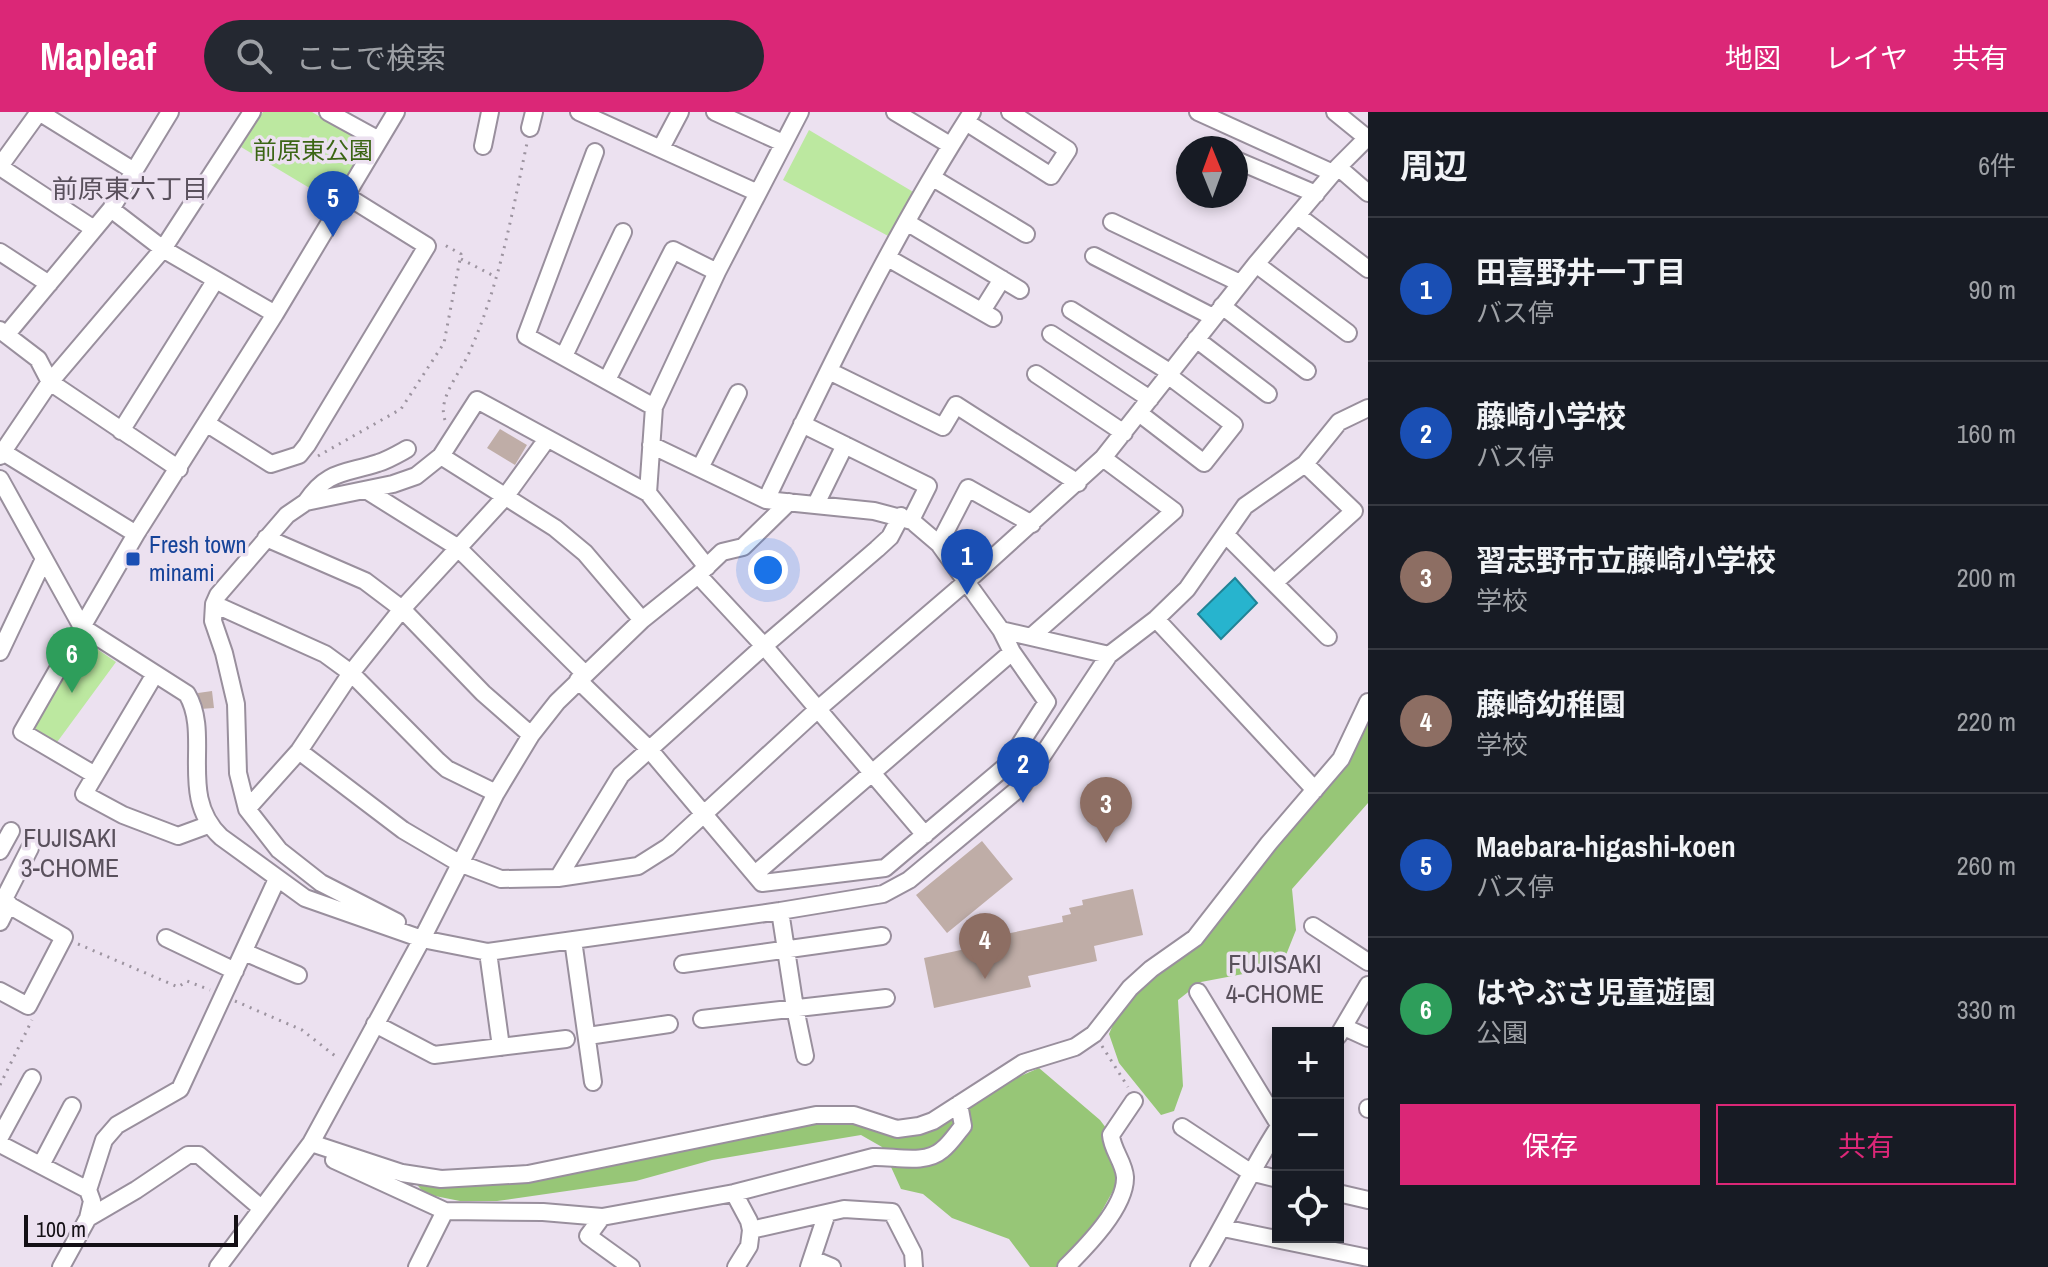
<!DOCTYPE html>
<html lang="ja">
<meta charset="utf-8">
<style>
body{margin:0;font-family:"Archivo Narrow","Noto Sans JP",sans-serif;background:#242831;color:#f1f3f6}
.controls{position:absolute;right:24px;bottom:24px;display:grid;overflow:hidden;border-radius:0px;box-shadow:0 4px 12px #0003}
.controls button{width:72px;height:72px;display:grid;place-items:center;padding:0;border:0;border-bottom:2px solid #363941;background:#171b24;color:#f1f3f6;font:40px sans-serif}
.compass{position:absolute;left:1176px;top:24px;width:72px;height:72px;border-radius:50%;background:#171b24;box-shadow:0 4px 12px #0003;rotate:359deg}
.scale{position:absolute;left:24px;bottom:20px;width:214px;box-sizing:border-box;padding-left:8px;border:4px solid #141015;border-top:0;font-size:22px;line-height:28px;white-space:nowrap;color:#141015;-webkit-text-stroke:6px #ece1f0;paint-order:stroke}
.you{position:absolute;left:768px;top:458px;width:28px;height:28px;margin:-20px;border:6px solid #fff;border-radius:50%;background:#1a73e8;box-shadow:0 0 0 12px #1a73e833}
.badge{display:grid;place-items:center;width:52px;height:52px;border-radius:50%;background:#db2777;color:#fff;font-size:26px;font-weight:700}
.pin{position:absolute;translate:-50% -66px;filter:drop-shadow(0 2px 4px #0008)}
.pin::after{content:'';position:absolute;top:42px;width:28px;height:24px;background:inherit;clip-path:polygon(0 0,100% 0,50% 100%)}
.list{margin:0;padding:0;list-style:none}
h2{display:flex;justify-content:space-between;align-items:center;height:104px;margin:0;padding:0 32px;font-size:34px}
h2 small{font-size:26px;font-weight:400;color:#9ea1a6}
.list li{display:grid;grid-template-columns:52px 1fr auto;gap:24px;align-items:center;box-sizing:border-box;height:144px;padding:0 32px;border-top:2px solid #363941}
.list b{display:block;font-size:30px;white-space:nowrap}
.list p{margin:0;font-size:26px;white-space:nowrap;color:#9ea1a6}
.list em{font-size:26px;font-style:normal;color:#9ea1a6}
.actions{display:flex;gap:16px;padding:24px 32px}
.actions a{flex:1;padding:18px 0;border:2px solid #db2777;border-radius:0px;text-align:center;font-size:28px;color:#db2777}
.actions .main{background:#db2777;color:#fff}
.icon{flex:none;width:44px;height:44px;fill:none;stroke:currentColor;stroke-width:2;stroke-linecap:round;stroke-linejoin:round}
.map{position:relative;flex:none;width:1368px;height:1155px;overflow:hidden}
header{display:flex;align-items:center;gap:48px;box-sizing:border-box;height:112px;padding:0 40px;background:#db2777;color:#fff}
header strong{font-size:38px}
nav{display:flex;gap:44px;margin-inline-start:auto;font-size:28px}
.search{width:560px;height:72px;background:#242831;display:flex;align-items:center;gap:20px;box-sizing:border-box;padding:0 28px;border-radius:44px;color:#9ea1a6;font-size:30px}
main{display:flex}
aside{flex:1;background:#171b24}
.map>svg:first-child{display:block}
</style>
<header>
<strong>Mapleaf</strong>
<div class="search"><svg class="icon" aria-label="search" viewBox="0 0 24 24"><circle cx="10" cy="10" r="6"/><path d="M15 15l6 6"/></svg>ここで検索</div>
<nav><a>地図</a><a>レイヤ</a><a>共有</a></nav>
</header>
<main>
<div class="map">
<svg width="1368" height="1155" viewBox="0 0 1368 1155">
<rect width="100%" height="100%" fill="#ece1f0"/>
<!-- green -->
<path fill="#bce8a0" d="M263,0H312L366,32L333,90L241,35Z
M809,18L915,81L892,126L783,68Z
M80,528H84L116,550L55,633L36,621L33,612Z"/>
<!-- forest -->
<path fill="#97c677" d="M1368,608V691L1292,777L1296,818L1286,843L1259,859L1201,870L1178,888L1183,974L1174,999L1161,1003L1119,951L1109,922L1121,894L1145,871L1202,828L1346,650Z
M1039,956L1100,1008L1127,1044L1114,1077L1093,1115L1058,1155H1030L1009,1127L952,1106L923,1082L901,1077L882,1035L861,1023L712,1048L636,1069L497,1089H460L425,1082L413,1068L450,1075L527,1068L815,1008L860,1010L900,1024L982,981Z"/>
<!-- water -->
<path fill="#27b4ce" stroke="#218396" stroke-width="2" d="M1235,466L1257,491L1221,527L1198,502Z"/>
<!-- building -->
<path fill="#bfada7" d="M500,317L527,333L515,353L487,336Z
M212,579L214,596L200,597L198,581Z
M982,729L1013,767L947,821L916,783Z
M1133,777L1143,823L1094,834L1097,849L1028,864L1031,875L934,896L924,846L993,831L991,825L1063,810L1062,804L1071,802L1069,796L1083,793L1082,788Z"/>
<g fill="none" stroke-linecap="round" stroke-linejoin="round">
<defs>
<path id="minor" d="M39,0L134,59
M328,0L379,28
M396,0L275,202L136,422L82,515L187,582C212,624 177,684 221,725L305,786L422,827L488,840L780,799L883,782L909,768L1023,673L1109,543L1156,507L1187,477L1245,394L1305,352L1339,310L1368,296
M579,0L758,81
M715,0L783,31
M895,0L950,33
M1198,0L1333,61
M1335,0L1367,26
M966,10L1051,64L1068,38L1010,0
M530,16L534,0
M483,34L490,0
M661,36L680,0
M595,40L526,224L654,295
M1236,48L1316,82
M0,54L39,0
M0,55L94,117
M1338,55L1368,81
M933,66L1026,122
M111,97L163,137L275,202
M1298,104L1368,157
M1112,110L1240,171
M908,111L1020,178
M0,140L49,172
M1094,144L1213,205
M888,146L993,206
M1256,152L1348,221
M1222,194L1307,259
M1071,198L1171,261
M982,199L1002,167
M0,218L38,247L50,270L179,357
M7,222L111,97L170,0
M1051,222L1150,287
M1196,227L1268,282
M564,244L623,120
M829,259L943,315L956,293L1078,371
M1036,262L1124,321
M607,268L673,138L717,160
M1139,301L1204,351L1234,313L1169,264
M206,311L271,352L299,343L307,333L427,134L345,83
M802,312L928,374L911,408
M121,319L215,169
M3,340L136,422
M0,344L50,270L163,137L252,0
M441,344L555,416L585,441L642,508
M700,356L738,281
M0,367L82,515L22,620L95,663
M366,378L457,435L585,562
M766,388C829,256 893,123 972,0
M306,390C327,358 345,362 378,351C388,348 398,342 407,337
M816,392L845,333
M1226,423L1328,525
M266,426L365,469L402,497L483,581L531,623
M939,432L968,376L1032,412
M707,455L648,381L654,295L717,160L800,0
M698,463L764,534L925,723
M1274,471L1354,399L1305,352
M214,492L325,542L351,561L438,649L447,657L496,681
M1156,507L1315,678
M1001,518L1109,543
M1032,524L1174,399L1103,346
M0,540L44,447
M155,562L84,682L123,703L178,724L208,713
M578,568L648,636L762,771L885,756L1006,654L1047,590L1012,540L1001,518L939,432L912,409L874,399L766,388L651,333
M299,639L403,718L459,751L501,767L558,766L638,754L668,735L818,597L966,470L1103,346L1256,152L1338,55L1368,25
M247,697L299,639L351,561L402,497L505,385L547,327
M0,739L11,719
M755,762L1012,540
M558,766L621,663L764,534L877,437L890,425L901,404
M0,788L64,825L28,894L0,879
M3,789L30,736
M780,799L795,896L805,944
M0,810L9,792
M397,810L321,771L279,738L247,697L238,661L236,592L224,541L213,509L214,492L218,483L287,403L306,390L393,372L416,364L441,344L477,288L648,381
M1313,814L1368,850
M166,826L235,859
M573,828L593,970
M244,840L298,863
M488,840L501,935
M683,852L882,824
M1198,880L1278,1011
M702,907L886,886
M375,912L434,943L566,927
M1344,915L1368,926
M588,924L669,912
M1338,924L1368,873
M1368,996V997
M1182,1015L1250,1060L1278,1067
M0,1025L32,966
M311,1031L402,1061L441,1067L528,1062L816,1003H854L897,1017L919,1014L933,1009L1023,951L1075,935L1094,922L1130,876L1151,857L1195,826L1269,731L1341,647L1368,590
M0,1032L88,1078
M334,1048L445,1099L543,1100L602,1105L734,1081L873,1045C894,1044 925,1053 942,1038C950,1032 957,1021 963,1014L959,992
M41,1053L72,994
M734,1081L749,1109L751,1118
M1338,1081L1368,1088
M602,1105L588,1124L631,1155
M88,1106L92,1089L88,1078L104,1028L117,1013L180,977L277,767
M1223,1116L1368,1146
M813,1147L832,1155
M61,1155L88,1106L136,1078L188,1043H199L261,1096
M218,1155L311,1031L422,827L496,681L531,623L557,590L642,508L698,463L722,440L743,435L789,390
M417,1155L445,1099
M736,1155L749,1134L751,1118L844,1097L892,1100L913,1141L914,1155
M809,1155L827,1101
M1066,1155C1086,1135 1126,1095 1125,1065C1124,1050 1112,1038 1111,1023L1134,989
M1199,1155C1227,1109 1249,1061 1278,1016"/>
</defs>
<!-- minor casing -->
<use href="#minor" stroke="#998f9d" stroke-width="20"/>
<!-- path -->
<path stroke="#9d94a0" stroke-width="3" stroke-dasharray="2 6" stroke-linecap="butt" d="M461,147L496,165
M445,308C437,287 460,261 469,241C499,175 512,102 527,31
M318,344L401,297L444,231L461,142L441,131
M78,832L178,875L187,869L210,878
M235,889L302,918L339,947
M1102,934L1128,975
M0,973L32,908"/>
<!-- minor -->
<use href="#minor" stroke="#fff" stroke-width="16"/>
</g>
<!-- markers -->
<rect fill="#1a4fb4" stroke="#ece1f0" stroke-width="3" x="125" y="439" width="16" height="16" rx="4"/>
<g text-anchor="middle" stroke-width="7" stroke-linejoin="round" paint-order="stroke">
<!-- park labels -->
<g font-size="24" fill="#3b6514" stroke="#ece1f0">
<text x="313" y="47">前原東公園</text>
</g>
<!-- transit labels -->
<g font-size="24" fill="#164399" stroke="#ece1f0" text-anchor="start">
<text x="149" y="441">Fresh town<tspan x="149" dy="28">minami</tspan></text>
</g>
<!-- neighbourhood labels -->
<g font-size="26" fill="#59505c" stroke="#ece1f0">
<text x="130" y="86">前原東六丁目</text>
<text x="70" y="735">FUJISAKI<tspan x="70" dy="30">3-CHOME</tspan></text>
<text x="1275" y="861">FUJISAKI<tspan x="1275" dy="30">4-CHOME</tspan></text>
</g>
</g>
</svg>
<div class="controls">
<button>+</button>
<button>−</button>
<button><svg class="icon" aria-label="locate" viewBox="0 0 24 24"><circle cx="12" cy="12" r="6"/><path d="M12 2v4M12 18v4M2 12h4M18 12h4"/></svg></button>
</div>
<svg class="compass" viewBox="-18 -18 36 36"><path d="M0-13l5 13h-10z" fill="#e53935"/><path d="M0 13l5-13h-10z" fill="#9ea1a6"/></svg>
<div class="scale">100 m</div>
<div class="you"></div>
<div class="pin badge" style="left:967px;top:483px;background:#1a4fb4">1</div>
<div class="pin badge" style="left:1023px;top:691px;background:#1a4fb4">2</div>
<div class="pin badge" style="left:1106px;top:731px;background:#8d6e63">3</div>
<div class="pin badge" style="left:985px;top:867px;background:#8d6e63">4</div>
<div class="pin badge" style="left:333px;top:125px;background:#1a4fb4">5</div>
<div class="pin badge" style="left:72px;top:581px;background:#2e9e5b">6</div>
</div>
<aside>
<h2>周辺<small>6件</small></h2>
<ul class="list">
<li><span class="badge" style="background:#1a4fb4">1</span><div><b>田喜野井一丁目</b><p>バス停</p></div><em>90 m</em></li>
<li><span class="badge" style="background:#1a4fb4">2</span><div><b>藤崎小学校</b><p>バス停</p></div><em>160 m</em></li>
<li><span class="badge" style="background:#8d6e63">3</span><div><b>習志野市立藤崎小学校</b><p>学校</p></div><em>200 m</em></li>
<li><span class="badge" style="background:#8d6e63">4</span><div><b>藤崎幼稚園</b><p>学校</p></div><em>220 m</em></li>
<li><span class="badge" style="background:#1a4fb4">5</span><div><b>Maebara-higashi-koen</b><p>バス停</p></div><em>260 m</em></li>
<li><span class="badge" style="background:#2e9e5b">6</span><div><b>はやぶさ児童遊園</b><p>公園</p></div><em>330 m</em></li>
</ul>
<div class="actions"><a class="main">保存</a><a>共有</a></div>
</aside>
</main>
